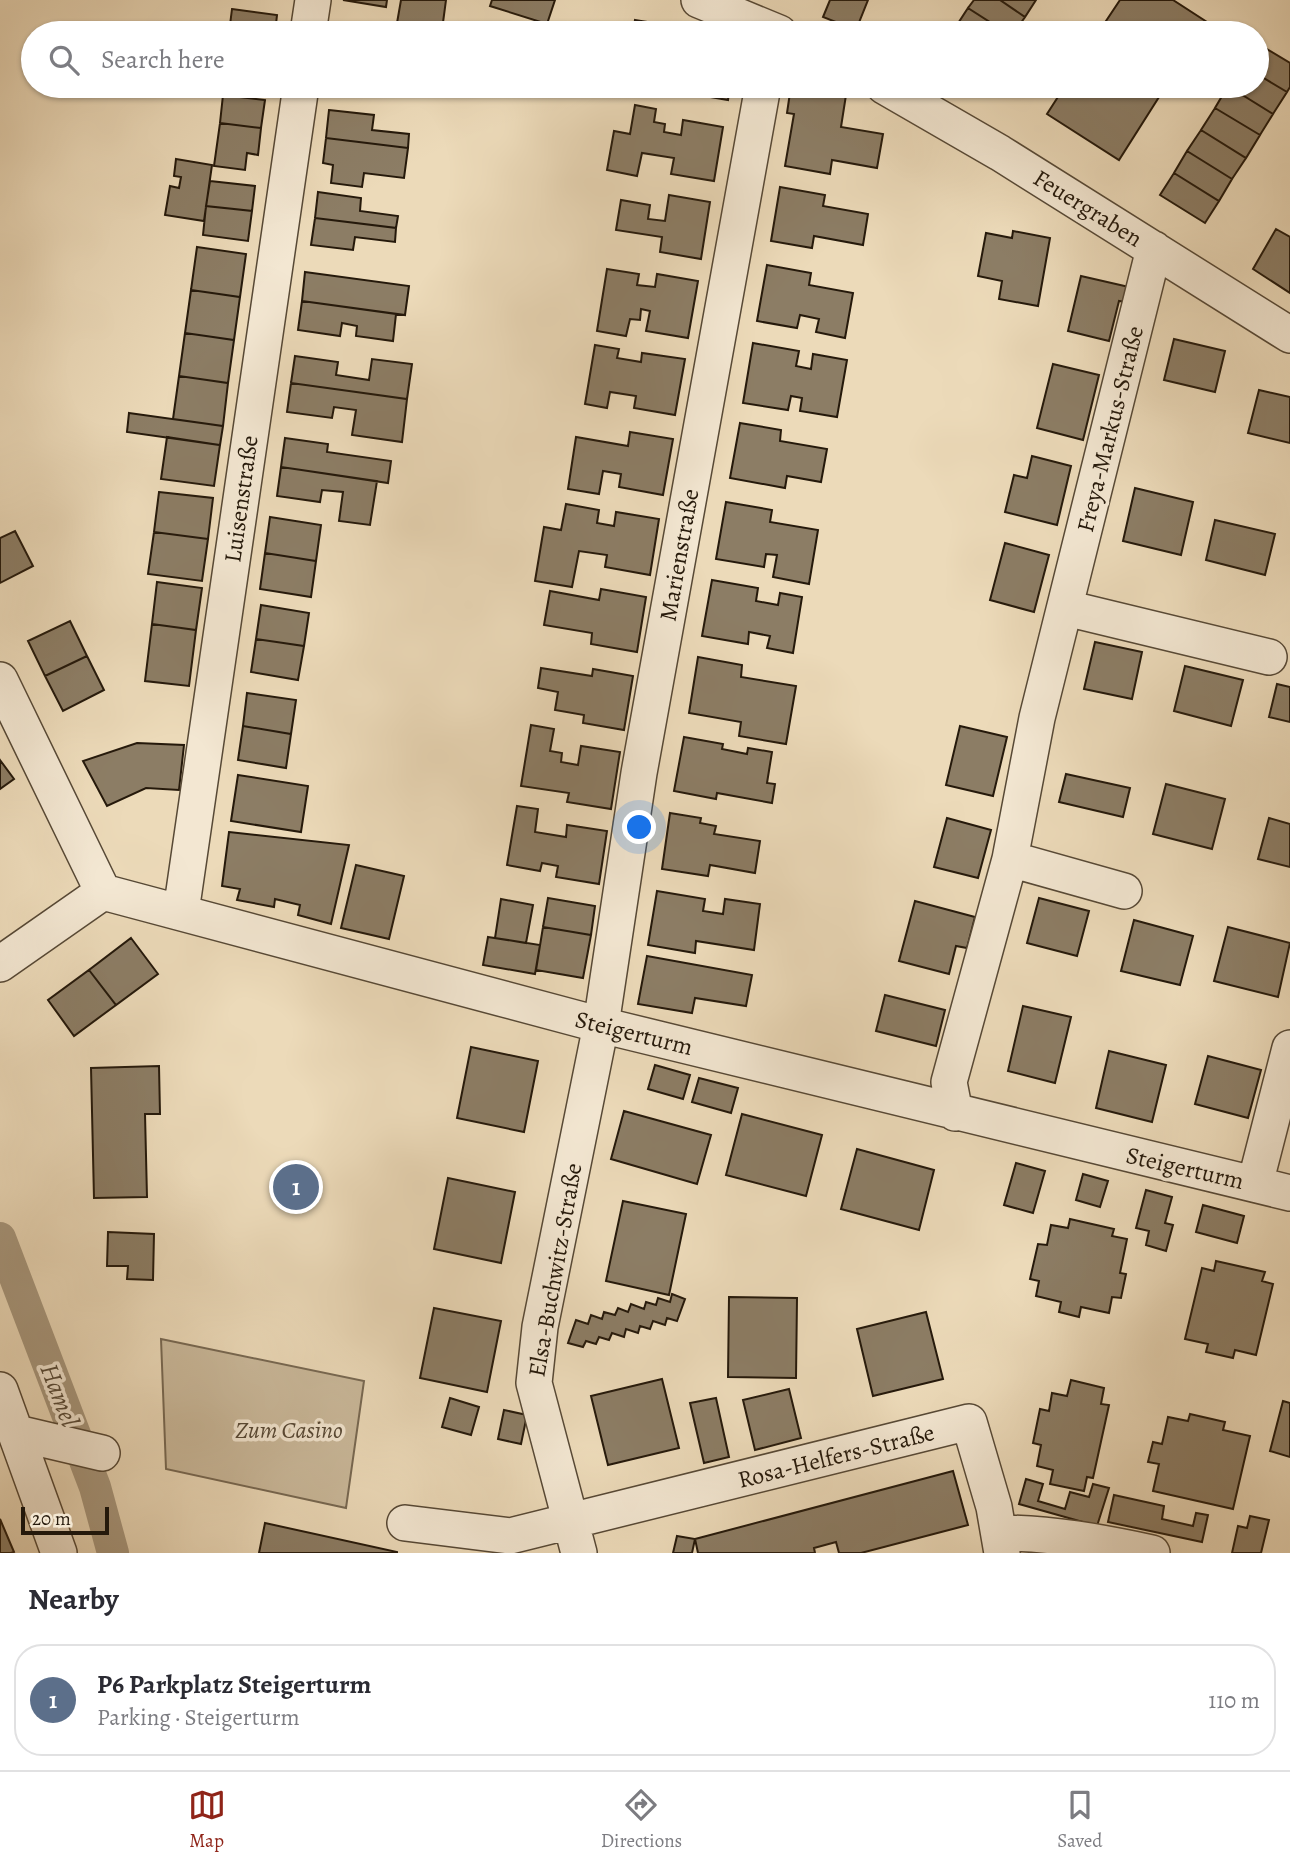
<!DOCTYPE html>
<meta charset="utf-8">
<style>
body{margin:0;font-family:Alegreya,serif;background:#f7f7f7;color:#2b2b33}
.scale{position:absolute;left:21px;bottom:18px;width:88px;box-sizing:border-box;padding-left:7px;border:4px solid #25190b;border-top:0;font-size:19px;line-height:24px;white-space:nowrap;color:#25190b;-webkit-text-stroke:5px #f3e7d2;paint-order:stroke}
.you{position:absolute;left:640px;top:828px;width:24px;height:24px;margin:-18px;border:5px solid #fff;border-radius:50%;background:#1a73e8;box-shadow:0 0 0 10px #1a73e833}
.badge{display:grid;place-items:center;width:46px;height:46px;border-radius:50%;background:#8f2418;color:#fff;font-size:23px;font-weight:700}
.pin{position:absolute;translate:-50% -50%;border:4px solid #fff;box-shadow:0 2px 7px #0006}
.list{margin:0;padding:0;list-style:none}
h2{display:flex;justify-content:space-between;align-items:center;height:91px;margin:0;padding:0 28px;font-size:30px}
h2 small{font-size:23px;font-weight:400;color:#7c7c81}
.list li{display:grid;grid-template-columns:46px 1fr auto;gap:21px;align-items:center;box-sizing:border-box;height:112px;margin:0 14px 14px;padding:0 14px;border:2px solid #e1e1e2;border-radius:28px}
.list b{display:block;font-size:26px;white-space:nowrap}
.list p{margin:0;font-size:23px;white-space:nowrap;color:#7c7c81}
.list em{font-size:23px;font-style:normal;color:#7c7c81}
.icon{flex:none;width:38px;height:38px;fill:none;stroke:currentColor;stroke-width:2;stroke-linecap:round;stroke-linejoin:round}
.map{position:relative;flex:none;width:1290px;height:1553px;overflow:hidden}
.search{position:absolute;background:#fff;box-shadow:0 2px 5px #0004;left:21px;right:21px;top:21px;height:77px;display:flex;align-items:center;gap:18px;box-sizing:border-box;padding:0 24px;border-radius:38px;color:#7c7c81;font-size:26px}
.sheet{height:217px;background:#fff}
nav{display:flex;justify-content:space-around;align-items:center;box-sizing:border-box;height:98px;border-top:2px solid #e1e1e2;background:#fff;font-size:19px;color:#7c7c81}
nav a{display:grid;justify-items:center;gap:4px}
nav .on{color:#8f2418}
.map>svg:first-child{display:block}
</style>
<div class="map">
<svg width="1290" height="1553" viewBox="0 0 1290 1553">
<rect width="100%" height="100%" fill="#ecdab9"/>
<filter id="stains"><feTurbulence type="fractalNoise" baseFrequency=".00286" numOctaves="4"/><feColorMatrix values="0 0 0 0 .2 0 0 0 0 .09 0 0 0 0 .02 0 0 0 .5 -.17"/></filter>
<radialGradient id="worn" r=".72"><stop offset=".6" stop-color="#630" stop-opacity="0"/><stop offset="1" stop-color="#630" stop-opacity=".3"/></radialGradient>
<!-- park -->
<path fill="#cab99b" stroke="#786953" stroke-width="2" d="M161,1339L364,1381L346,1508L166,1469Z"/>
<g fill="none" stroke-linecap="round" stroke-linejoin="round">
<!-- canal -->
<path stroke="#a8987e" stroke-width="32" d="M0,1238L95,1487L113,1553"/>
</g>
<!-- building -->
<path fill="#8c7d65" stroke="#25190b" stroke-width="2" d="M343,0H387L386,7Z
M401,0H446L442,30L397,23Z
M492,0H555L547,24L490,6Z
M830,0H868L856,30L823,17Z
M974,0H1000L1025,17L1014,33H1007L968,8Z
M1000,0H1036L1025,17Z
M1120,0H1173L1207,22L1200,33H1098Z
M968,8L1007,33H962L955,28Z
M232,9L277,15L275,33H229Z
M635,20L685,28L684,33H633Z
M336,26L381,33H335Z
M1257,43L1290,63V87L1287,92L1257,74Z
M1257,74L1287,92L1273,114L1228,86H1257Z
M688,86H730L728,100L687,93Z
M791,86L846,95L841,127L883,134L877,168L832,160L830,174L785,166L794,114L787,113Z
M1065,86H1166L1119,160L1047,114Z
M1228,86L1273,114L1260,135L1215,108Z
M223,95L265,100L261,128L220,123Z
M635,105L656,109L654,122L665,124L664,132L681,135L683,120L723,127L714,181L671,174L674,158L642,153L637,176L607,170L614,131L630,134Z
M1215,108L1260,135L1246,158L1201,130Z
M329,110L374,115L372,130L409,134L408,148L326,138Z
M220,123L261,128L258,155L247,153L245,170L214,166Z
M1201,130L1246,158L1232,179L1187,151Z
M326,138L408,148L404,178L364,173L362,187L331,183L333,165L323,163Z
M1187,151L1232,179L1219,201L1174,173Z
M176,159L212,165L204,221L165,215L170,186L179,188L181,177L174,176Z
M1174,173L1219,201L1205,223L1160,195Z
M210,181L255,186L252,211L206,206Z
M780,187L825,195L823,206L868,214L863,245L814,236L812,248L771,241Z
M318,192L361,198L360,211L398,216L396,228L315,218Z
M669,195L710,202L701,259L660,252L662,237L616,230L621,200L650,205L648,219L665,221Z
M206,206L252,211L248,241L203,235Z
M315,218L396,228L395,242L355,237L353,250L311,245Z
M1276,229L1290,237V293L1253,269Z
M1013,231L1050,238L1038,306L999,299L1002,281L978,276L986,233L1012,238Z
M197,247L246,254L240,297L191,290Z
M767,265L811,273L809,285L853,293L845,338L816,332L819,319L800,315L797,328L757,321Z
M607,269L639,274L637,285L655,287L657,274L698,281L688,338L646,331L650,311L641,309L640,320L630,319L626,336L597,331Z
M305,272L409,286L405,315L302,301Z
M1081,276L1129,287L1125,302L1119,301L1109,341L1068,331Z
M191,290L240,297L234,340L185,333Z
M302,301L396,314L393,341L356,336L357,326L342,323L340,336L298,330Z
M185,333L234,340L228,383L179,376Z
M1174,339L1225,351L1215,392L1164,380Z
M753,343L799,351L796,366L811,369L813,354L847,360L837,417L800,411L802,398L791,396L788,410L743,403Z
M595,345L619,349L617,358L641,362L642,353L685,359L675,415L634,408L636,396L610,392L607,408L585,404Z
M295,356L338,362L336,375L369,380L372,359L412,364L407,399L291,383Z
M1053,364L1099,375L1083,440L1037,428Z
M179,376L228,383L223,426L173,419Z
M291,383L407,399L402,442L352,435L356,410L334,407L332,418L287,412Z
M1259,390L1290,397V443L1248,433Z
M129,413L223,426L220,445L127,432Z
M740,423L781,430L780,441L827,449L821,482L787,476L785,488L730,478Z
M630,432L673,439L663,495L619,487L621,474L603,471L599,494L568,489L576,437L628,446Z
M167,437L220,445L214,486L161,479Z
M285,438L328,444L327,452L391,461L388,483L281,467Z
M1032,456L1071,466L1057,525L1005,512L1014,475L1027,478Z
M281,467L377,481L370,525L339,521L343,492L322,490L320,502L277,496Z
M1135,488L1193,502L1181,555L1123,541Z
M159,492L213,498L208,539L154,532Z
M726,502L772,510L770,522L818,530L809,584L773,577L777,555L766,554L764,567L716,559Z
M566,504L599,510L597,523L614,526L616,512L659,519L650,575L605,567L607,555L579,551L572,587L535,581L544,527L561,530Z
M270,517L321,525L316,561L265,553Z
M1215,520L1275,534L1265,575L1206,560Z
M15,531L33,566L0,583V538Z
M154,532L208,539L202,581L148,574Z
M1005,543L1049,555L1034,612L990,600Z
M265,553L316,561L311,597L260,589Z
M712,580L758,588L756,601L778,605L780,593L802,597L793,653L767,648L770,636L749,632L748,644L702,636Z
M157,582L202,588L196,630L152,624Z
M601,589L646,597L637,652L591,644L592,633L544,625L550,591L599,600Z
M261,605L309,613L304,646L256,639Z
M70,621L87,656L45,676L28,641Z
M152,624L196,630L189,686L145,681Z
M256,639L304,646L298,680L251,672Z
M1095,642L1142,652L1132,699L1084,689Z
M87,656L104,690L63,711L45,676Z
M698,657L742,665L741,677L796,686L786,744L739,736L741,722L689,713Z
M1185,666L1243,680L1231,726L1174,711Z
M541,668L592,676L593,669L633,676L624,730L583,723L584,715L555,710L558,692L538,688Z
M1277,684L1290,687V722L1269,717Z
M247,693L296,700L291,734L243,726Z
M531,725L554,729L550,751L562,753L561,762L578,765L581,746L620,752L611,809L567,802L569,793L521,786Z
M243,726L291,734L286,768L238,760Z
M960,726L1007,737L993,796L946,785Z
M684,737L723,744L722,749L747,754L748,748L772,752L767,783L775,784L772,803L717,793L716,799L674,791Z
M137,743L184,745L179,790L146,788L107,806L83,761Z
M0,760L14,779L0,789Z
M1066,774L1130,788L1123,817L1059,802Z
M238,775L308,786L301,832L231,821Z
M1166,784L1225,799L1212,849L1153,834Z
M517,806L538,809L535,832L566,837L567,825L607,831L599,884L556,877L558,866L542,863L540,871L507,865Z
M670,813L701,818L700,823L716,826L714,834L760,841L755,873L710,865L708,876L662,869Z
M947,818L991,830L978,878L934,867Z
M1269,818L1290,824V867L1258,859Z
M229,832L349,845L331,924L298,915L300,905L275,899L274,907L237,900L240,889L222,886Z
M356,865L404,876L389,939L341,928Z
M657,891L705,899L703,911L723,914L725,899L760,904L754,950L696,941L695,953L648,945Z
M548,898L595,906L591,935L543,927Z
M1039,898L1089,911L1077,956L1027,943Z
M501,899L533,905L526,943L495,938Z
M915,901L975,917L967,948L956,946L949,974L899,961Z
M1134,920L1193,936L1180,985L1121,971Z
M543,927L591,935L583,978L536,970Z
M1228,927L1290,943L1278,997L1214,981Z
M488,937L540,945L535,974L483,965Z
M131,938L158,974L116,1005L89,970Z
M647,956L752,975L746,1006L695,998L692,1013L638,1004Z
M89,970L116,1005L74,1036L48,1000Z
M885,995L945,1010L936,1046L876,1031Z
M1023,1006L1071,1017L1055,1083L1008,1071Z
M471,1047L538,1061L524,1132L457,1118Z
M1109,1051L1166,1065L1152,1122L1096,1108Z
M1208,1056L1261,1070L1248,1118L1195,1104Z
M655,1065L690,1075L683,1099L648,1089Z
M159,1066L160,1114H145L147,1197L94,1198L91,1068Z
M699,1078L738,1088L731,1113L692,1102Z
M624,1111L711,1135L697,1184L611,1159Z
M742,1114L822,1135L806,1196L726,1175Z
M857,1149L934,1170L919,1230L841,1209Z
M1016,1163L1045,1171L1033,1213L1004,1205Z
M1083,1174L1108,1181L1100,1207L1076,1200Z
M448,1178L515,1192L501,1263L434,1249Z
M1146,1190L1172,1197L1165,1223L1173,1225L1166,1251L1146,1245L1149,1231L1136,1228Z
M623,1201L686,1214L669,1295L606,1281Z
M1203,1205L1244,1216L1237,1243L1196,1232Z
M1070,1219L1114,1229L1112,1236L1127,1239L1120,1273L1126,1274L1121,1298L1112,1297L1109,1313L1081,1307L1079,1317L1059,1312L1061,1302L1036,1296L1039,1281L1030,1279L1038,1244L1047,1245L1051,1225L1068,1228Z
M108,1232L154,1234L153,1280L127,1279L128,1266H107Z
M1216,1261L1265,1272L1262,1281L1273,1284L1256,1355L1235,1350L1233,1358L1206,1352L1208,1344L1185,1339L1202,1268L1214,1271Z
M672,1294L685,1299L677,1321L667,1318L665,1325L653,1321L650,1329L640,1326L638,1333L626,1329L624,1337L612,1333L609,1340L599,1337L596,1344L586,1341L583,1347L568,1343L576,1320L588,1324L591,1315L602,1319L604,1312L615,1315L618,1308L628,1312L631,1304L644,1309L646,1302L656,1305L658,1298L670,1302Z
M729,1297L797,1298L796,1378L728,1377Z
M434,1308L501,1321L487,1392L420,1378Z
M926,1312L943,1379L873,1396L857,1329Z
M662,1379L679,1448L608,1465L591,1396Z
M1071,1380L1104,1388L1101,1404L1109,1405L1093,1478L1087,1477L1084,1491L1050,1484L1053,1470L1037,1466L1041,1445L1033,1443L1040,1409L1049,1411L1052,1393L1067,1396Z
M789,1389L801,1438L755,1450L743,1400Z
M450,1398L479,1407L471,1435L442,1427Z
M716,1398L729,1457L704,1463L690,1403Z
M1283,1401L1290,1403V1457L1270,1451Z
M504,1410L527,1415L521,1444L498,1439Z
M1190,1414L1225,1422L1223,1430L1250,1436L1233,1509L1153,1491L1159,1464L1148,1462L1153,1442L1162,1444L1168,1417L1188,1421Z
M953,1471L968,1525L861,1553H839L836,1542L814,1548L815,1553H698L695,1539Z
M1026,1479L1043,1484L1038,1501L1065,1509L1070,1492L1089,1497L1093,1484L1109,1488L1097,1526L1019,1504Z
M1114,1495L1164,1506L1162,1519L1193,1526L1196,1513L1208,1515L1202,1542L1108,1522Z
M1250,1516L1269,1520L1261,1553H1232L1238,1526L1247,1528Z
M0,1519L14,1552L11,1553H0Z
M265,1523L397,1552V1553H259Z
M677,1536L695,1539L692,1553H673Z"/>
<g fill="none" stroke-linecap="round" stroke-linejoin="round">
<defs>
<path id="minor" d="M699,0L779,33
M308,33L313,0
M884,86L1000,153L1290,335
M1066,608L1269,657
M0,680L103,892
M1010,859L1124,891
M181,912L301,86
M0,964L103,892L601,1025L1290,1193
M955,1113L949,1082L1010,859L1037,718L1154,249
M1255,1184L1290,1048
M0,1390L59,1553
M17,1433L102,1453
M405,1523L510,1536L969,1422L994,1507L1002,1553
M999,1533C1051,1533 1101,1542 1152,1553
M579,1553L534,1383L540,1327L601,1025L639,773L763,86"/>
</defs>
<!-- minor casing -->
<use href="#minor" stroke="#574936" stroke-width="38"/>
<!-- minor -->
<use href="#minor" stroke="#f3e7d2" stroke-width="35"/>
</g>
<g text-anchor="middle" stroke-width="7" stroke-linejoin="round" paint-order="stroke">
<!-- street labels -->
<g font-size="24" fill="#25190b" stroke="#f3e7d2">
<text transform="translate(1088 208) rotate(32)" y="8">Feuergraben</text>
<text transform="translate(1110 429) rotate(-76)" y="8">Freya-Markus-Straße</text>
<text transform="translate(241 499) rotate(-82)" y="8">Luisenstraße</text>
<text transform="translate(679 555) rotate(-80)" y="8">Marienstraße</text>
<text transform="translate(634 1033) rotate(14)" y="8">Steigerturm</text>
<text transform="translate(1185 1168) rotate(13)" y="8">Steigerturm</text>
<text transform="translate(555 1270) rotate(-80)" y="8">Elsa-Buchwitz-Straße</text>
<text transform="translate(836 1456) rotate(-14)" y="8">Rosa-Helfers-Straße</text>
</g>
<!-- park labels -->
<g font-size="24" font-style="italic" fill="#574936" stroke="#f3e7d2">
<text x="289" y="1438">Zum Casino</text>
</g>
<!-- water labels -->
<g font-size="26" font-style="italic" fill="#594c39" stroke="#f3e7d2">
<text transform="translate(60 1395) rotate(69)" y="9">Hamel</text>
</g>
</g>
<rect width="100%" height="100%" filter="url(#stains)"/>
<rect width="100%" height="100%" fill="url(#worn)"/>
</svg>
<div class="scale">20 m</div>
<div class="you"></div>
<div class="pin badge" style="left:296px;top:1187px;background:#5c6f8a">1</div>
<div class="search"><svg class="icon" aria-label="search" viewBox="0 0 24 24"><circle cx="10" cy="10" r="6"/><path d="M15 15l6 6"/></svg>Search here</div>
</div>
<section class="sheet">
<h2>Nearby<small></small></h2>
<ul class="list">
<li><span class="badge" style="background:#5c6f8a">1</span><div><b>P6 Parkplatz Steigerturm</b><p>Parking · Steigerturm</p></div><em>110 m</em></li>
</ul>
</section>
<nav>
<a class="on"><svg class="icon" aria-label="map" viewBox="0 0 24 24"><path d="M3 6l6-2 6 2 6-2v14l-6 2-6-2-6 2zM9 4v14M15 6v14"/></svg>Map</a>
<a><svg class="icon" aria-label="directions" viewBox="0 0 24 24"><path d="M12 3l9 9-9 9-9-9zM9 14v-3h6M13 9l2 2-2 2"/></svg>Directions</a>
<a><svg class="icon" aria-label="saved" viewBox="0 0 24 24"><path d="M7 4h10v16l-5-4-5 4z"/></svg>Saved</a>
</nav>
